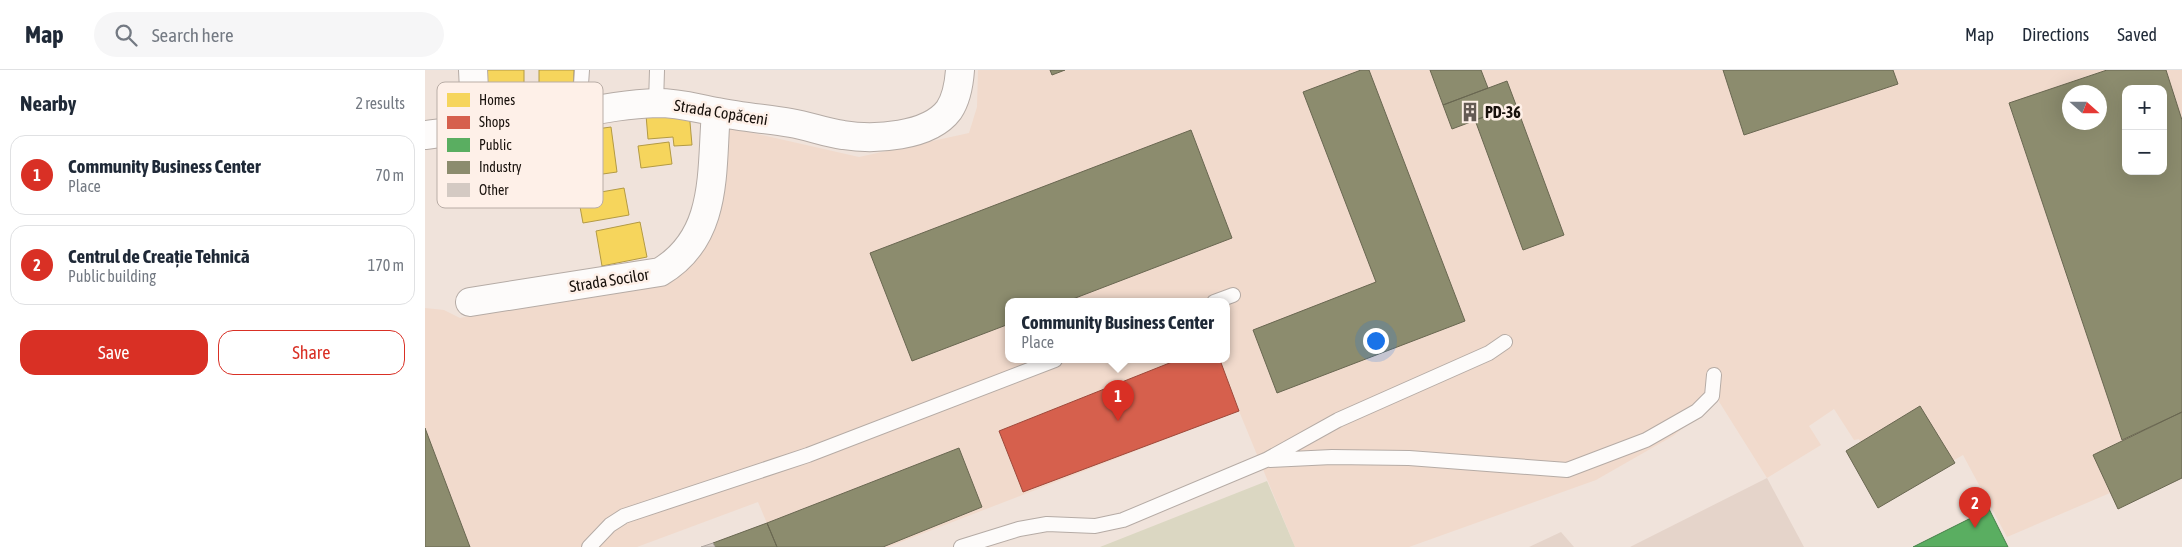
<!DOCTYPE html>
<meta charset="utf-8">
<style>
body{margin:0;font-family:"Asap Condensed",sans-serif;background:#f6f6f7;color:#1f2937}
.controls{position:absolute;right:15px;top:15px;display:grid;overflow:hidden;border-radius:10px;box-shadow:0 5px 20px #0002}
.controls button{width:45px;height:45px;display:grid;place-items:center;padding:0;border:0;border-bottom:1px solid #e0e1e3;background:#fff;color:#1f2937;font:25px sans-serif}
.compass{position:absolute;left:1637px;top:15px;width:45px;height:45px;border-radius:50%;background:#fff;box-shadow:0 5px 20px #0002;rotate:111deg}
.you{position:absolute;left:950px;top:270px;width:18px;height:18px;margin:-12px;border:4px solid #fff;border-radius:50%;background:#1a73e8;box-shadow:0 0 0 8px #1a73e833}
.badge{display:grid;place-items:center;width:32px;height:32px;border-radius:50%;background:#d93025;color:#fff;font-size:16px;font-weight:700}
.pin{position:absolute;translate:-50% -41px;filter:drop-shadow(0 1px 2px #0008)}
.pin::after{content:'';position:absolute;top:26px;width:18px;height:15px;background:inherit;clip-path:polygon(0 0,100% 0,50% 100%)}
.popup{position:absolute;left:580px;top:228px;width:225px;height:65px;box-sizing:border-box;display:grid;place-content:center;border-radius:10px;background:#fff;filter:drop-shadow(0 1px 4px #0005);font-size:16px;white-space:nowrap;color:#747a83}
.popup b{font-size:19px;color:#1f2937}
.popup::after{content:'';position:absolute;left:50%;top:100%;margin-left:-10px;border:10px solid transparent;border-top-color:#fff}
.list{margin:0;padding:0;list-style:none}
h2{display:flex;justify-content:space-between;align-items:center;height:65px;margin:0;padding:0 20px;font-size:21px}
h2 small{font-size:16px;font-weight:400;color:#747a83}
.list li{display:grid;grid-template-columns:32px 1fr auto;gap:15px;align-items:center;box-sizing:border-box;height:80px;margin:0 10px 10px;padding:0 10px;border:1px solid #e0e1e3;border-radius:15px}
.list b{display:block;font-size:19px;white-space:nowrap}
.list p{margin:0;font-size:16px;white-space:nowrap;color:#747a83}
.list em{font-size:16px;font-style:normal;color:#747a83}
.actions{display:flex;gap:10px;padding:15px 20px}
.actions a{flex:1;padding:11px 0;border:1px solid #d93025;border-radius:15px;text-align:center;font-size:18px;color:#d93025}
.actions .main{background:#d93025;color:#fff}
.icon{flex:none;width:28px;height:28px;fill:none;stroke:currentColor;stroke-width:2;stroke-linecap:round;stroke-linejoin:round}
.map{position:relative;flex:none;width:1757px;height:477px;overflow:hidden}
header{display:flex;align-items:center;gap:30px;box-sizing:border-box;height:70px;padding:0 25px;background:#fff;border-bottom:1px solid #e0e1e3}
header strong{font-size:24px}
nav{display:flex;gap:28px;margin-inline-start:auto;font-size:18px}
.search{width:350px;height:45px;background:#f6f6f7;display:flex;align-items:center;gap:12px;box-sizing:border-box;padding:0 18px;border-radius:28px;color:#747a83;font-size:19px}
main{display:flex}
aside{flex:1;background:#fff}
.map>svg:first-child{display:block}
</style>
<header>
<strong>Map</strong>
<div class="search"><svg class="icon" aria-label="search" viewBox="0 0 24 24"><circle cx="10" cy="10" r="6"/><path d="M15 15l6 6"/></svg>Search here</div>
<nav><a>Map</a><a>Directions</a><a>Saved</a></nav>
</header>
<main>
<aside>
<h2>Nearby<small>2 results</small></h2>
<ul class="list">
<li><span class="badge">1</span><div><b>Community Business Center</b><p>Place</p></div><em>70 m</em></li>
<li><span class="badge">2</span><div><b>Centrul de Creație Tehnică</b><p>Public building</p></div><em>170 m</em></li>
</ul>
<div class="actions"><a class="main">Save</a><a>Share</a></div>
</aside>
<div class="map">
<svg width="1757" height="477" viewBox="0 0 1757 477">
<rect width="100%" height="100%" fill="#f0e3db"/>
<!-- built -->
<path fill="#f1dacc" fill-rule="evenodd" d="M553,0H1757V408L1693,439L1685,423L1582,467L1538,385L1466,426L1434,369L1429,370L1409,339L1384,356L1396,375L1342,408L1293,330L1248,366L1171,410L984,477H870L814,341L463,477H352L333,432L212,477H0V238L19,240L35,248L262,200L288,153L297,56L434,87L544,63L552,37ZM1701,19H1738V101H1701ZM1644,22H1674V52H1644ZM584,232H802V290H584Z"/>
<!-- education -->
<path fill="#e5d4ca" d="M1342,408L1379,477H1205Z
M1136,462L1149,477H1104Z"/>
<!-- green -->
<path fill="#dbd7c2" d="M842,411L870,477H675Z"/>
<!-- homes -->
<path fill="#f6d55c" stroke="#b39a44" d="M62,0H99V14L79,13V31L60,30Z
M114,0H149L148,20L114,19Z
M264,41L267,75L249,76L248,67L223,69L221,45Z
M186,57L192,102L142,109L135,64Z
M244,72L247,94L216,98L213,76Z
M111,82L116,127L57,133L53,97L77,94V85Z
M199,118L204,145L158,153L153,126Z
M215,152L222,187L177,196L171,161Z"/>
<!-- shops -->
<path fill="#d6604d" stroke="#9d483a" d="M752,290H795L814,341L598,422L574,361Z"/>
<!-- public -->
<path fill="#5aae61" stroke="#467f48" d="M1564,439L1583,477H1488Z"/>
<!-- industry -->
<path fill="#8c8c6e" stroke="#696751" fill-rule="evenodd" d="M625,0H640L627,5Z
M936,0H944L1040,251L852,323L828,260L951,212L878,22Z
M1005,0H1056L1063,18L1018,35Z
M1298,0H1468L1473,14L1319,65Z
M1682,0H1741L1757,50V342L1697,370L1584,33ZM1701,19H1738V101H1701ZM1644,22H1674V52H1644Z
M1082,11L1091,35L1027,59L1018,35Z
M1091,35L1139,165L1098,180L1050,50Z
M766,60L807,168L640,232H584V254L487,291L445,183Z
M1495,336L1530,393L1453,438L1421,381Z
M1757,342V408L1693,439L1668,385Z
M0,358L45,477H0Z
M534,378L557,437L458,477H352L342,453Z
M342,453L352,477H290L288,473Z"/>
<!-- building -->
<path fill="#d4cac3" stroke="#ada49e" d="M288,473L290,477H276Z"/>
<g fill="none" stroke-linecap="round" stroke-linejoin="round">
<defs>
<path id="service" d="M231,33L232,0
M154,43L157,0
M789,232L808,225
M845,390L907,387L984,388L1142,400L1221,370L1272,341L1287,326L1289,305
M164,477L185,455L199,446L383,385L630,290
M536,477L594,459L622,454L670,456L698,450L841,390L913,350L1064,283L1080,272"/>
<path id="minor" d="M48,0L51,59
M0,65C40,60 80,56 120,49C157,43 194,34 232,33C255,33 270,38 292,42C316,47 342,49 366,53C384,56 401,63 418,65C449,70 504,67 524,40C532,28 534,14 535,0
M45,232L235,202C294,167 286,101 291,42"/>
</defs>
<!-- service casing -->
<use href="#service" stroke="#b5aba5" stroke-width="16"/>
<!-- minor casing -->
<use href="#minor" stroke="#b5aba5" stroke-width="30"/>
<!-- service -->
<use href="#service" stroke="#fdfbfa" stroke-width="14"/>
<!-- minor -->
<use href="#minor" stroke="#fdfbfa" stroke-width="28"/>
</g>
<!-- icons -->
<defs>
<symbol id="building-bare" viewBox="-9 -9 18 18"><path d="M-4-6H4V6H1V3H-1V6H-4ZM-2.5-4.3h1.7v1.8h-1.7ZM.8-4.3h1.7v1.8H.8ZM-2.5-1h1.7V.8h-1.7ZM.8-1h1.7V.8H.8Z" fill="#645a54" stroke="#fef0e8" stroke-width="2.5" paint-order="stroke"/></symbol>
</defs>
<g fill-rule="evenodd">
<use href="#building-bare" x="1031" y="28" width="28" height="28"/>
</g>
<g text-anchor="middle" stroke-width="5" stroke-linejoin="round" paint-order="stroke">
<!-- street labels -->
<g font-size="16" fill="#18110c" stroke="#fef0e8">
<text transform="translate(296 42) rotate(9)" y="6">Strada Copăceni</text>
<text transform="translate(184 210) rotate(-9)" y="6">Strada Socilor</text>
</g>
<!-- poi labels -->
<g font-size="16" font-weight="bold" fill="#18110c" stroke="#fef0e8" text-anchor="start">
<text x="1060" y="48">PD-36</text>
</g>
</g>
<!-- legend -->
<rect x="12" y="12" width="166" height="126" rx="8" fill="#fef0e8" stroke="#b9ada6" stroke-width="1"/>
<rect x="22" y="23" width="23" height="14" fill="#f6d55c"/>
<rect x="22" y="46" width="23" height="13" fill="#d6604d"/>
<rect x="22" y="68" width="23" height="14" fill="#5aae61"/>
<rect x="22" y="91" width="23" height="13" fill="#8c8c6e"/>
<rect x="22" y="113" width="23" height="14" fill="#d4cac3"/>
<g font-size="14" fill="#18110c">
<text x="54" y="35">Homes</text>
<text x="54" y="57">Shops</text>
<text x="54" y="80">Public</text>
<text x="54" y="102">Industry</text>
<text x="54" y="125">Other</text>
</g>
</svg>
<div class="controls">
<button>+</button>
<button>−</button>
</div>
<svg class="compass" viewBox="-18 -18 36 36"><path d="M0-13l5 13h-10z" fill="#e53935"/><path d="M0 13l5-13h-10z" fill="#747a83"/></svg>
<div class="you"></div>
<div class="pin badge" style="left:693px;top:351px">1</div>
<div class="popup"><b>Community Business Center</b>Place</div>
<div class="pin badge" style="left:1550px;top:458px">2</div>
</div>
</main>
